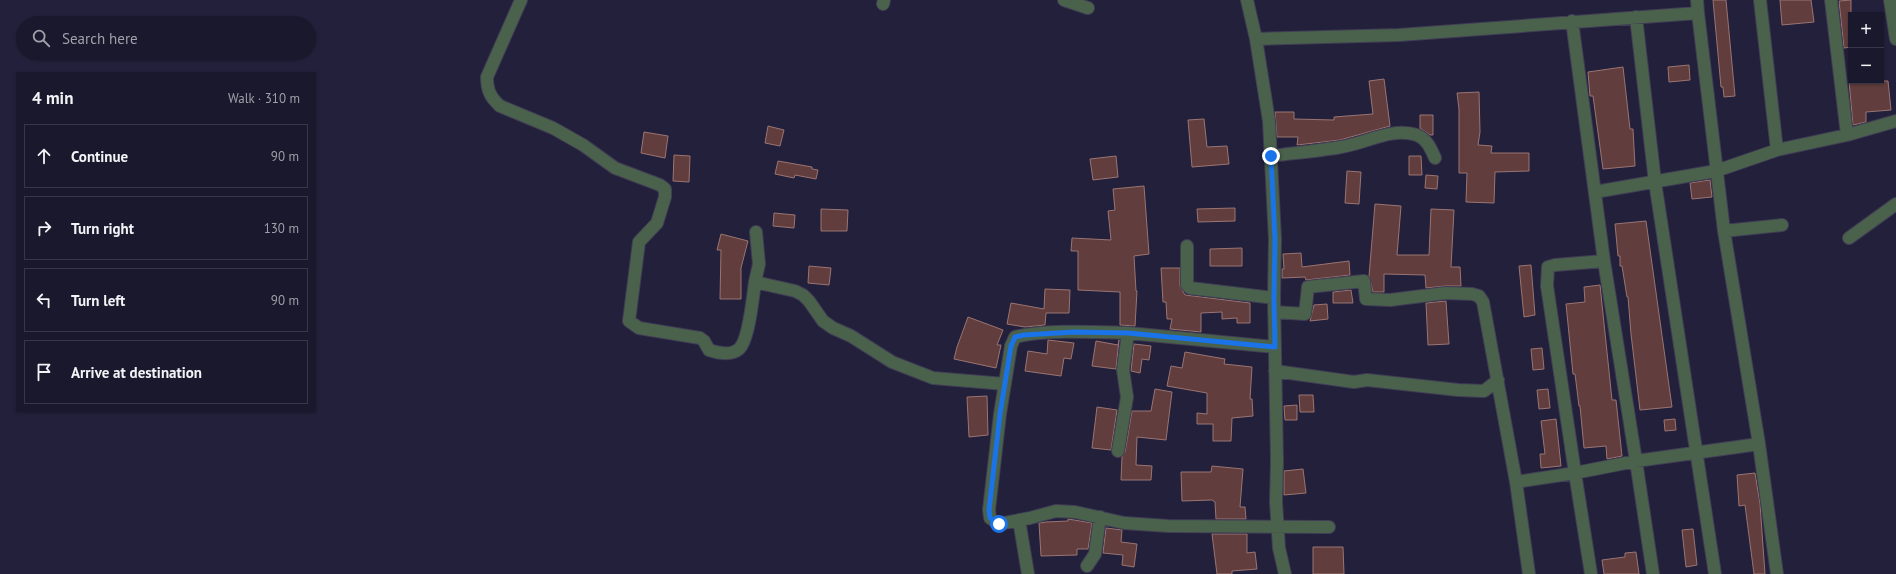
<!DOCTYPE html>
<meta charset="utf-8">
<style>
body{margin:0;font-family:"PT Sans",sans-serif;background:#272538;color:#f1f3f6}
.controls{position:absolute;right:12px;top:12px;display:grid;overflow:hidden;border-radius:0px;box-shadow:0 1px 3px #0004}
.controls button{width:36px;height:36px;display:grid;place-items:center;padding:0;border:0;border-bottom:1px solid #383748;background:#1a182c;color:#f1f3f6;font:20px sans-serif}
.stop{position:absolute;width:12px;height:12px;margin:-9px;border:3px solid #1a73e8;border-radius:50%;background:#fff}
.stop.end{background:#1a73e8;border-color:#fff;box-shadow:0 1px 4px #0008}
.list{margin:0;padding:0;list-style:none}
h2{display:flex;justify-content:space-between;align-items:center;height:52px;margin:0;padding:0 16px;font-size:17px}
h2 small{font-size:13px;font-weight:400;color:#9fa0a9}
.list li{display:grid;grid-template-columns:26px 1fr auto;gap:12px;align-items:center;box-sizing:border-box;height:64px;margin:0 8px 8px;padding:0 8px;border:1px solid #383748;border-radius:0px}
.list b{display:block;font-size:15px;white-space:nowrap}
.list em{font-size:13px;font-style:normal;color:#9fa0a9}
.icon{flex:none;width:22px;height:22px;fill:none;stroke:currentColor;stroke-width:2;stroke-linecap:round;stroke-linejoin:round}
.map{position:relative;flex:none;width:1896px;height:574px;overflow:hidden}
.search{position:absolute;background:#1a182c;box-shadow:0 1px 3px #0004;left:16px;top:16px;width:300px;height:44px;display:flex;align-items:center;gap:10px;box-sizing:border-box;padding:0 14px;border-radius:22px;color:#9fa0a9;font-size:15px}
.panel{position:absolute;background:#1a182c;box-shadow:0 1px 3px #0004;left:16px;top:72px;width:300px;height:340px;border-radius:0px}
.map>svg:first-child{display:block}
</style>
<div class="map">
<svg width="1896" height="574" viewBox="0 0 1896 574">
<rect width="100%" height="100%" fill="#23203b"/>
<!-- building -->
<path fill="#613e3d" stroke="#9a7473" d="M1713,0H1726L1735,96L1724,97L1723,87H1721Z
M1780,0H1811L1814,22L1782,25Z
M1851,0V47L1844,48L1839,1Z
M1689,65L1690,80L1669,82L1668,67Z
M1623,67L1630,129H1633L1635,166L1603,169L1593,96H1590L1588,72Z
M1384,79L1390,126L1340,140L1297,145L1298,137H1277L1275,112H1294V119L1334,120V117L1373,114L1369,81Z
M1849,81H1888L1891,110L1866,112V122L1853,125Z
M1479,92L1480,132L1478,145L1492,146L1491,153H1529V171L1495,172L1494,203L1466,202L1467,173H1459V109L1457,93Z
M1420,115H1433V135H1430L1420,128Z
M1204,119L1207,147L1227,146L1229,164L1192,167L1188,120Z
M768,126L784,130L780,146L765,143Z
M644,132L668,136L665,158L641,153Z
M674,155L690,156L689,182L673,181Z
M1116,156L1118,177L1093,180L1090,159Z
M1409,156H1421L1422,175H1409Z
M778,161L812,167V169L818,170L816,179L795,175L794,178L775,174Z
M1347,171L1361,172L1359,204L1345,203Z
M1426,175L1438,176L1437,189L1425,188Z
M1710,180L1712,197L1692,199L1690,183Z
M1144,186L1149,254L1134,256L1136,291H1137L1135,326L1120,325V292L1078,290V251H1071L1072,238L1111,240L1108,211L1115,210L1113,189Z
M1375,204L1401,206L1397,255H1429L1431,209L1454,210L1451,267H1460L1461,286H1445L1426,288L1425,275L1384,274V292H1373L1369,276Z
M1235,208V221L1198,222L1197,209Z
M821,209L848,210L847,231H821Z
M774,213L795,215L794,228L773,226Z
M1646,221L1672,407L1640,410L1631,334L1628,297H1627L1622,266H1620V256H1618L1615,224Z
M721,234L748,241L741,268V299H720L721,250H717Z
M1242,248V266H1210V249Z
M1301,253L1302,267L1349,261L1350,275L1306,280L1305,277L1282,278V269H1284L1283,254Z
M1531,265L1535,315L1524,317L1519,266Z
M809,266L831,268L829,285L808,283Z
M1161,268H1180V286L1185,295L1250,303V323H1237V318L1222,319V312L1201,313V332L1170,329L1172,319H1167L1166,302H1163Z
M1600,285L1612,400H1616L1622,456L1607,459L1606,446L1584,448L1580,406H1579L1575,374H1573L1566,304L1585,302L1584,287Z
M1045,289L1070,290L1069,313H1046L1045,325L1025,327L1007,324L1011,303L1044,309Z
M1351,290L1353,303H1333V292Z
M1446,301L1449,344L1428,345L1426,303Z
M1327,304L1328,319L1310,321L1314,305Z
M968,317L1003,330L997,345H1001L996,368L954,359L957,347Z
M1048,340L1074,343L1071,359L1064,358L1061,376L1025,371L1028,351L1047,354Z
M1119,340L1116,369L1092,366L1096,341L1118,345Z
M1134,344L1151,346L1149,360L1142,359L1140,373L1131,371Z
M1542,348L1544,369L1533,370L1531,349Z
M1185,352L1225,359L1224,364L1252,367L1250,399H1252L1253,416L1232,418L1231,441H1213V424H1197V413L1207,414V393L1167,386L1171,366L1182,368Z
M1155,389L1172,392L1166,440L1137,437L1136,465L1152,466L1151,480H1121L1122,457L1125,452L1132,411H1151Z
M1548,389L1550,408L1539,409L1537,390Z
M1299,395H1313L1314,412H1300Z
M987,396L988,435L969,437L967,397Z
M1297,405V420H1285L1284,406Z
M1097,407L1117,410L1111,450L1092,448Z
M1556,419L1561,466L1541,468L1540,454H1545L1541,421Z
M1675,419L1676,430L1665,431L1664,420Z
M1212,466L1243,469L1240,507H1245L1246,519H1216L1215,502L1212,500L1182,501L1181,472H1211Z
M1303,469L1306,493L1284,495V471Z
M1755,473L1760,504L1765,574H1754L1745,505L1739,506L1737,475Z
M1068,519L1092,523L1088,549H1077V555L1041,556L1039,523L1046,522L1068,521Z
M1106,528L1122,530L1121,542L1137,544L1134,567L1122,565L1123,555L1103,553Z
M1693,529L1697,565L1686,567L1682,530Z
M1212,534H1247V553L1255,552L1257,569L1232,571V574H1217Z
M1313,547H1343L1344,574H1313Z
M1636,552L1639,574H1604L1602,560L1625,557V553Z"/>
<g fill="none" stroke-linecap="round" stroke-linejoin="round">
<defs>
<path id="minor" d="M521,0L487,77C487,90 490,97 500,106L553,128L583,145L615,168L660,185L665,189V197L657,223L639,242L629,321L639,328L700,338L704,341L709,350C718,353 731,356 739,349C749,340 753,296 755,282
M1064,0L1088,8
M1247,0L1256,39L1399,35L1698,13L1724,231L1759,444L1777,574
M1697,0L1698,13
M1760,0L1777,150
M1831,0L1847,135
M1890,0L1896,39
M883,4L884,0
M1636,17L1655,182L1715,574
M1256,39L1269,121L1275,239L1274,298L1277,461L1276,502L1279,548L1285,574
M1271,156C1294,153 1318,151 1341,147C1367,143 1391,127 1417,135C1427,139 1431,149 1435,158
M1595,192L1716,171L1777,150L1847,135L1896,121
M1724,231L1782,225
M756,232L759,264L755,282L795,291L803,295L809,301L823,321L833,328L851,336L892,362L933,378L1005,384
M1849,238L1896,204
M1187,246V285L1190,288L1274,298
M1274,312L1305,314L1308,287L1364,281L1366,299L1390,300L1446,293L1472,294L1479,296L1483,302L1516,482
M1128,333L1275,347
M1275,371L1354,382L1367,380L1458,390L1484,391L1498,380
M1118,451L1127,397L1123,370L1128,333C1096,332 1046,329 1015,337L1011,346L1000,414L989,510L990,518L999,524L1030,518L1056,511L1075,512L1124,523L1168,526L1329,527
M1019,520L1028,574
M1087,566L1095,554L1100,517
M1529,574L1516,482L1575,473L1547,286L1548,267L1555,265L1604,261L1572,21
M1591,574L1575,473L1636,461L1604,261
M1653,574L1636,461L1759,444"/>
</defs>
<!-- minor casing -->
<use href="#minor" stroke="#403d56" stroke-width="14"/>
<!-- minor -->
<use href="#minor" stroke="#4a624b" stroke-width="12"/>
</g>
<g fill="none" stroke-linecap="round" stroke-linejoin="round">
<!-- route -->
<path stroke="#1a73e8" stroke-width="5" d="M999,524L990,518L989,510L1000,414L1011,346L1015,337L1024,335L1074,332L1128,333L1275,347L1274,298L1275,239L1271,156"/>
</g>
</svg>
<div class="controls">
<button>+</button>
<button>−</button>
</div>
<div class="stop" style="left:999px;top:524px"></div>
<div class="stop end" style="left:1271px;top:156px"></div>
<div class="search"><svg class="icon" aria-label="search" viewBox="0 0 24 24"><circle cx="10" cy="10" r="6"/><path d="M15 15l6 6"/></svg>Search here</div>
<section class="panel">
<h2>4 min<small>Walk · 310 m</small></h2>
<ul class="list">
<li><svg class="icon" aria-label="ahead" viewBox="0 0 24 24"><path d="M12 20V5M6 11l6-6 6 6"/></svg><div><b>Continue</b></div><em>90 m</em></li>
<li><svg class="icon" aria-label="right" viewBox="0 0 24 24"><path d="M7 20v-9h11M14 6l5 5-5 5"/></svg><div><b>Turn right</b></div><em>130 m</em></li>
<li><svg class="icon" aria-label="left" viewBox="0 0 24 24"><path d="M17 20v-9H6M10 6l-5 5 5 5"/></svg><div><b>Turn left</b></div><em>90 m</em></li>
<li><svg class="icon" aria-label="arrive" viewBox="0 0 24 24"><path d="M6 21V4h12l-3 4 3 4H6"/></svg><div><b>Arrive at destination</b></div></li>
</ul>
</section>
</div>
